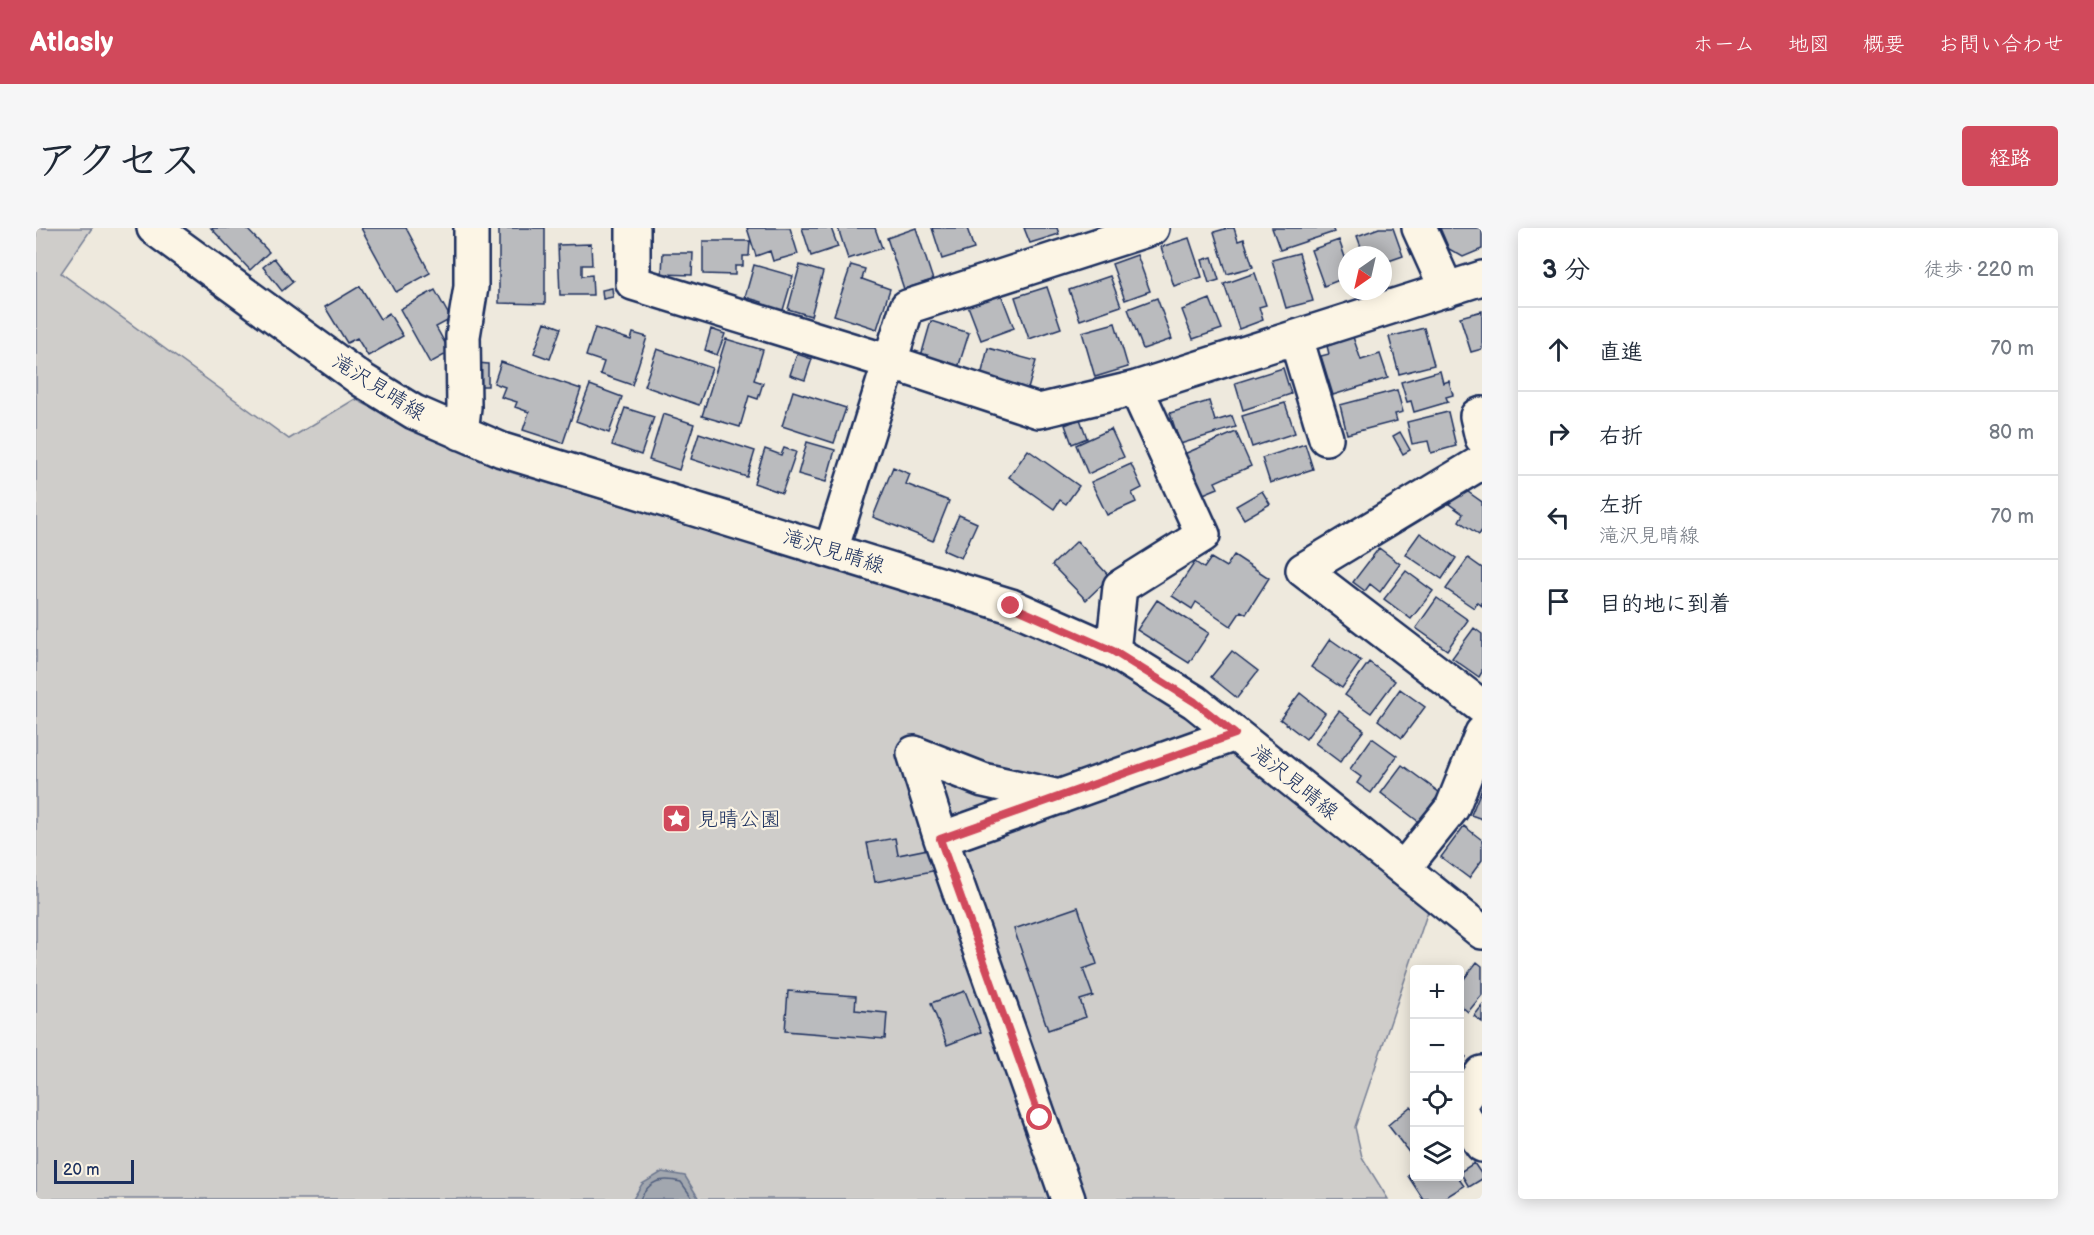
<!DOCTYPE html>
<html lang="ja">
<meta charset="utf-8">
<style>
body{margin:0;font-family:"Balsamiq Sans","Klee One",sans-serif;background:#f6f6f7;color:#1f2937}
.controls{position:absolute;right:18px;bottom:18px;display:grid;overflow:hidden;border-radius:6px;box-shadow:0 3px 15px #0003}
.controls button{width:54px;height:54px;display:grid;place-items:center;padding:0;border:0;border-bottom:2px solid #e0e1e3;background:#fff;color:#1f2937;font:30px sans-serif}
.compass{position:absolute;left:1302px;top:18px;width:54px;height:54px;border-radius:50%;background:#fff;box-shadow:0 3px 15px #0003;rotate:214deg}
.scale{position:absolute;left:18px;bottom:15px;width:80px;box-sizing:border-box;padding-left:6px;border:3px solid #1b2f5e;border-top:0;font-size:16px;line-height:21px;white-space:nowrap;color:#1b2f5e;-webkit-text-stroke:4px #fcf5e5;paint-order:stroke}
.stop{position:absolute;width:18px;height:18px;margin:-14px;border:4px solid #d1495b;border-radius:50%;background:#fff}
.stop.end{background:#d1495b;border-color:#fff;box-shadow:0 2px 6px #0008}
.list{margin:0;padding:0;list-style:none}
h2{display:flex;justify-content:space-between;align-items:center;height:78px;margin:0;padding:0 24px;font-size:26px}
h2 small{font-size:20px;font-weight:400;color:#747a83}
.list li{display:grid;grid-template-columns:39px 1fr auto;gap:18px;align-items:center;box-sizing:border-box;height:84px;padding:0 24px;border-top:2px solid #e0e1e3}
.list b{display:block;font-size:22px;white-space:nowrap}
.list p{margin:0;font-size:20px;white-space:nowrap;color:#747a83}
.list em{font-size:20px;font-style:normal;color:#747a83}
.icon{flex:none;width:33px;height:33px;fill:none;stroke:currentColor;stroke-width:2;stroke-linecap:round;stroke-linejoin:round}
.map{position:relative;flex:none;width:1446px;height:971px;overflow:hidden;border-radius:6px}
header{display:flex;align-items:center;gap:36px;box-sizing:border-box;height:84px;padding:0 30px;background:#d1495b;color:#fff}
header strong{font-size:28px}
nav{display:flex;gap:33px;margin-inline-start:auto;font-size:21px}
.intro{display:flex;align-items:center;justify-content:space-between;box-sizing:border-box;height:144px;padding:0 36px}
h1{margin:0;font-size:42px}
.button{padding:15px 27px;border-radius:6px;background:#d1495b;color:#fff;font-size:21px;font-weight:700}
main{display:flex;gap:36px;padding:0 36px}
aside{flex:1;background:#fff;border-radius:6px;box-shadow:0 3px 15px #0003}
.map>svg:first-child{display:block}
</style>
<header>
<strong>Atlasly</strong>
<nav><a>ホーム</a><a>地図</a><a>概要</a><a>お問い合わせ</a></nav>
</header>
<div class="intro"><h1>アクセス</h1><a class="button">経路</a></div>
<main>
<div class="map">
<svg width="1446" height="971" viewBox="0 0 1446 971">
<rect width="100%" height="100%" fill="#eee9dd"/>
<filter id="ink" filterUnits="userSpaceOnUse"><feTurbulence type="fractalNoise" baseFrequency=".0167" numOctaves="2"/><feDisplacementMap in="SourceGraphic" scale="12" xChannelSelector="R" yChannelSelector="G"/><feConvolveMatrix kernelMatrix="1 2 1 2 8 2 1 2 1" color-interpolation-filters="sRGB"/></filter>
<g filter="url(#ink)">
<!-- green -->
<path fill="#cfcdca" stroke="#757e94" stroke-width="1.5" d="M0,0H56L25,45L253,211L319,171L394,210L474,244L919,377L1011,410L1065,435L1124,469L1166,498L1392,683L1319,899L1326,929L1352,971H0Z"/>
<!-- water -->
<path fill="#a2a7af" stroke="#6c778f" stroke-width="1.5" d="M626,944L649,948L663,971H597L606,956Z"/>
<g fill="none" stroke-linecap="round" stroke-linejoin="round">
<!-- shore -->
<path stroke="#515f7e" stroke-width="1.5" d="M604,971C614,952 625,949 645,954L657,971"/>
</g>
<!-- building -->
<path fill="#babbbe" stroke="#1b2f5e" stroke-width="1.5" d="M175,0H210L233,24L214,42Z
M325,0H370L394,45L360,64Z
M463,0H509V76L463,75Z
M711,0H754L762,26L737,33L734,23L720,28Z
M766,0H795L802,19L775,28Z
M802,0H839L846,20L812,31Z
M880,0L897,52L868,61L851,10Z
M896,0H931L938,21L906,31Z
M988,0H1021L1023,6L994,15Z
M1192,0H1198L1202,13L1208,11L1217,39L1191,46L1178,4Z
M1236,0H1296L1298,4L1244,22Z
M1343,0H1357L1367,28L1347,35V27H1328L1321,8Z
M1404,0H1446V21L1427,29L1413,21Z
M1153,10L1166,49L1138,58L1125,19Z
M1303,12L1311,35V49L1288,58L1275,22Z
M667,13H714L713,28H707V38H699V47L667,46Z
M555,16L556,37H546V48L556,47L557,67H524L522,17Z
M627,25H657L656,47L626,46Z
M1263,25L1277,73L1250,80L1236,32Z
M1101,27L1114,63L1089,72L1076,36Z
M1176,29L1183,52L1173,55L1166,32Z
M238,30L257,54L246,63L227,39Z
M718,37L757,48L745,89L724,82L726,74L709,69Z
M764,37L787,44L775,88L752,81Z
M815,37L829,41L826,51L854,61L841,101L798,87Z
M1219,45L1230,77L1223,79L1227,92L1203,101L1188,56Z
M1074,48L1085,78L1044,92L1033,62Z
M324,58L344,91L353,85L367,108L332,128L321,110L311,115L289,79Z
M1011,59L1025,100L993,111L979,69Z
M576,60L577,69L567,71L566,62Z
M399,62L415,91L400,99L414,124L394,135L364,81Z
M965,66L978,100L945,112L932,78Z
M1121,70L1136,111L1107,121L1092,81Z
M1174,71L1186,101L1157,111L1146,82Z
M1446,83V121L1435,124L1424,89Z
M895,93L933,105L922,140L885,128Z
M509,94L525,100L514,131L498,125Z
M1079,95L1092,139L1059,149L1046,104Z
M559,100L595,112L597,105L611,109L596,157L564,146L568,134L550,128Z
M1388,100L1398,137L1363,146L1353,109Z
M675,101L689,106L681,127L669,122Z
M1317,109L1325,132L1344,126L1352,150L1297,167L1285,128L1293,126L1291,118Z
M690,111L727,122L718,152L727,155L722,171L713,168L704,199L666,188Z
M952,120L1000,133L992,161L945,148Z
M621,121L676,140L663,177L608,158Z
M761,126L776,131L769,152L754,147Z
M465,134L545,161L527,215L487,202L493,184L479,179L481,174L465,169L469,159L458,155Z
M442,135L452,136V158H442Z
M1247,140L1255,166L1207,182L1199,155Z
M1404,143L1407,155L1413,153L1417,167L1410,169L1412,174L1378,184L1375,173L1371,174L1365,154Z
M554,157L586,169L573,205L540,193Z
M1361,162L1367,184L1359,186L1361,193L1311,206L1304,177Z
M757,163L810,180L798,215L746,198Z
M1173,173L1179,193L1196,188L1200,199L1144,216L1134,185Z
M1249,175L1259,205L1216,219L1206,188Z
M589,180L618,189L605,227L576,217Z
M1412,184L1420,218L1395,225L1392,213L1376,216L1371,194Z
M627,186L658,196L643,242L613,232Z
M1044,191L1051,210L1036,216L1029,197Z
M1075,201L1088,229L1052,246L1040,217Z
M1200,204L1215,238L1179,254L1182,260L1165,267L1148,226Z
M1364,204L1374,222L1367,226L1357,208Z
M663,205L719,223L711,249L655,231Z
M771,214L799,222L790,254L762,246Z
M1269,216L1277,241L1234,255L1226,230Z
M748,220L760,224L746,265L718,255L729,221L745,227Z
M992,222L1043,258L1030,276L1024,272L1018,281L973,249Z
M1095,236L1106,260L1096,265L1100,274L1071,287L1055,254Z
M857,239L874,246L870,256L913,273L897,313L837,289Z
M1425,259L1446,274V302L1443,307L1423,293L1427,286L1413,276Z
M1226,263L1234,276L1208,291L1200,278Z
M923,287L941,295L925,330L907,322Z
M1384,305L1420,330L1406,351L1369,326Z
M1041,313L1074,349L1050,372L1016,337Z
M1343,320L1364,336L1344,364L1334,356L1329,363L1317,354Z
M1198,327L1233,350L1210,386L1205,383L1195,398L1160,374L1156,381L1136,368L1159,334L1168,340L1175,330L1190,339Z
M1432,330L1446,340V378L1441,374L1438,380L1410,361Z
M1370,343L1397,363L1375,391L1348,371Z
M1401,370L1432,392L1411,422L1380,400Z
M1121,372L1173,405L1153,435L1101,402Z
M1438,400L1446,406V444L1443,449L1416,430Z
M1294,411L1325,433L1306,460L1275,439Z
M1196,423L1222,443L1201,470L1175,449Z
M1333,434L1359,453L1335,485L1309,467Z
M1364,461L1389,479L1366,510L1342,492Z
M1264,465L1289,485L1270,511L1244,491Z
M1303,483L1328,502L1304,534L1279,515Z
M1336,510L1361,528L1335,565L1321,555L1325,549L1314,541Z
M1366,537L1404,565L1383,594L1345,565Z
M1446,560V591L1435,587Z
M1428,598L1446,612V632L1433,650L1405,629Z
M859,610L862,627L897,620L902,642L839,654L831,615Z
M1042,679L1061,736L1047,741L1057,768L1044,772L1050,789L1012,802L978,701Z
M1441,734L1446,738V767L1432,784L1424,777V756Z
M752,763L820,768L819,782L851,785L849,811L749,803Z
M929,763L945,804L911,817L895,775Z
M1446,778V794L1438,788Z
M1424,824L1430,829L1424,838Z
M1375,878L1378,882V931L1352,897Z
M1438,935L1446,947V951L1433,959L1424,944Z
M1378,944V948H1421L1428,958L1407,971H1387L1372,948Z"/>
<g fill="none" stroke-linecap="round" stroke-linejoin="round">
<defs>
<path id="minor" d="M118,0L326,152L378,184L466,222L975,378L1077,423L1159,474L1446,704
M597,0V55L854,134L1003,183L1100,160L1446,50
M1383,0L1411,62
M1260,110L1290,210
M1446,186L1441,188L1446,210
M425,205L428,179L427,108L435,59V0
M1446,234L1267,342L1446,479
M795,322L871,79L1116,0
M1077,423L1084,359L1167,307L1100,160
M878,525L947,552L1024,569
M878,525L905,611
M1367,641L1416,580L1446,505
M1424,875L1446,845
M1424,883L1446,917
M1032,971L905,611L1199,506"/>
</defs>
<!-- minor casing -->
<use href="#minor" stroke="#1b2f5e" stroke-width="38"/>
<!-- minor -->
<use href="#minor" stroke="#fcf5e5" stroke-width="33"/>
</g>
</g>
<g fill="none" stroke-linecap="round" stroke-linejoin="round" filter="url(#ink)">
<!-- route -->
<path stroke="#d1495b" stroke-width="8" d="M975,378L1077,423L1159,474L1199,506L904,611L1004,890"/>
</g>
<!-- icons -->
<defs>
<symbol id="sight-square" viewBox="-11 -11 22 22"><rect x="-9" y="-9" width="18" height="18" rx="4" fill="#d1495b" stroke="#fcf5e5"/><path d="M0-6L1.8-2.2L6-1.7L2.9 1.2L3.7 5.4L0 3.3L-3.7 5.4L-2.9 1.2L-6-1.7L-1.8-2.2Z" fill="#fff"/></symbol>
</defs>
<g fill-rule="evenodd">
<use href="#sight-square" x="624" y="574" width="33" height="33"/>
</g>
<g text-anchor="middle" stroke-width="4.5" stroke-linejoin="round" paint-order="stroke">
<!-- street labels -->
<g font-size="21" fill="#1b2f5e" stroke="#fcf5e5">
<text transform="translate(343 159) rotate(32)" y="7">滝沢見晴線</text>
<text transform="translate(798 323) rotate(17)" y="7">滝沢見晴線</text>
<text transform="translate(1259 554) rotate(39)" y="7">滝沢見晴線</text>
</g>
<!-- poi labels -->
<g font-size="21" fill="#1b2f5e" stroke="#fcf5e5" text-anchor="start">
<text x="661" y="598">見晴公園</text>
</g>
</g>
</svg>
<div class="controls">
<button>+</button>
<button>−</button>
<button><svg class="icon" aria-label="locate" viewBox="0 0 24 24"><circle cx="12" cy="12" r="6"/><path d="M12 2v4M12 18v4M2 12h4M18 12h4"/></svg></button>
<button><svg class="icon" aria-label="layers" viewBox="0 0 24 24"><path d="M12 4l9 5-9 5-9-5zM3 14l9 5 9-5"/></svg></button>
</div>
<svg class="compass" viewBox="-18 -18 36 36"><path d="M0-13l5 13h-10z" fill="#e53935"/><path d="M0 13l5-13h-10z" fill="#747a83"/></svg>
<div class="scale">20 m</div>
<div class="stop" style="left:1004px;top:890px"></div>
<div class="stop end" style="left:975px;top:378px"></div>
</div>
<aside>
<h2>3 分<small>徒歩 · 220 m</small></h2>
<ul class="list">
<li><svg class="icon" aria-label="ahead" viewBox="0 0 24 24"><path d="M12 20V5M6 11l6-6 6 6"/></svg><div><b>直進</b></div><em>70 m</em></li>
<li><svg class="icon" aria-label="right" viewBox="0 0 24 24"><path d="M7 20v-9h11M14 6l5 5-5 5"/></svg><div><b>右折</b></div><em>80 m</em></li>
<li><svg class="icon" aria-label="left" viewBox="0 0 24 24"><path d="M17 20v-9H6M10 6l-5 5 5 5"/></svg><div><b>左折</b><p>滝沢見晴線</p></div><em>70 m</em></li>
<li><svg class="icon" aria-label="arrive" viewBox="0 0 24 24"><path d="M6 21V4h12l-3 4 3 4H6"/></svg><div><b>目的地に到着</b></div></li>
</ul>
</aside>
</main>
